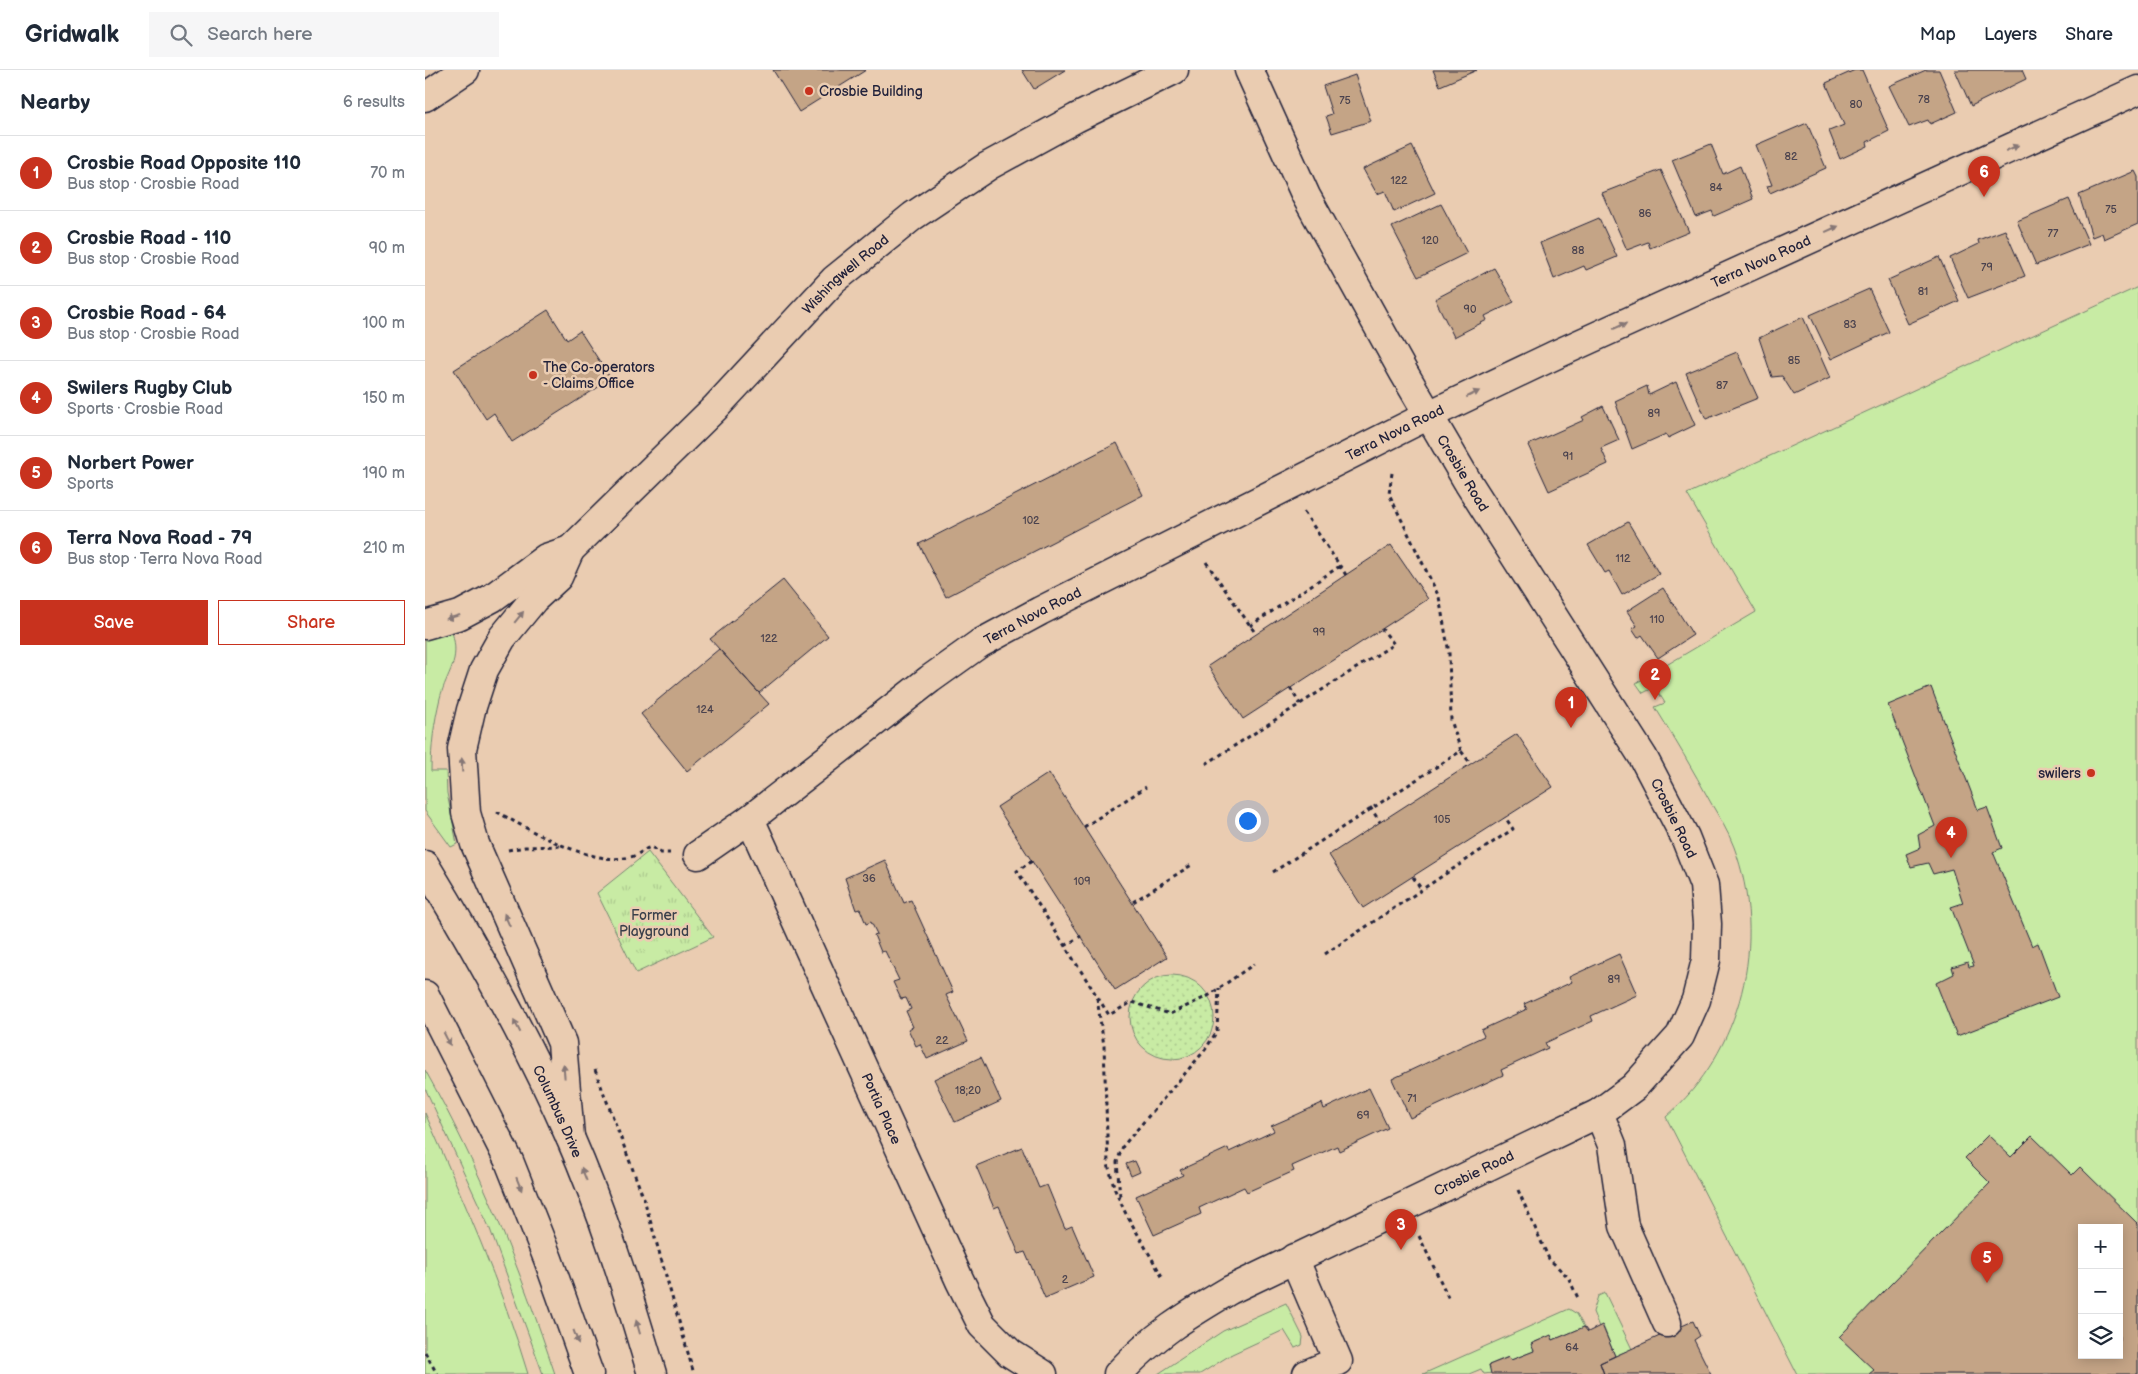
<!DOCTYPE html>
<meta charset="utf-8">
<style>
body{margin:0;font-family:"Balsamiq Sans",sans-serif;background:#f6f6f7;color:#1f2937}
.controls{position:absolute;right:15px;bottom:15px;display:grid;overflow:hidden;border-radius:0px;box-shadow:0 2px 12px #0003}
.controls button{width:45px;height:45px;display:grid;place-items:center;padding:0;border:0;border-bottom:1px solid #e0e1e3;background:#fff;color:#1f2937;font:25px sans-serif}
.you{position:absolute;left:822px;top:750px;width:18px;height:18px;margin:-12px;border:4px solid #fff;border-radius:50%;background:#1a73e8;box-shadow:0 0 0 8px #1a73e833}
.badge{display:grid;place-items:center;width:32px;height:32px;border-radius:50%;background:#c8321e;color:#fff;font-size:16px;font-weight:700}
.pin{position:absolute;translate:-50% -41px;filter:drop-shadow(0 1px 2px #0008)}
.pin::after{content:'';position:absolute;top:26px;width:18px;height:15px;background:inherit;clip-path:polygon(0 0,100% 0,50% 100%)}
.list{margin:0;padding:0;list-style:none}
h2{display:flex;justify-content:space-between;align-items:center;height:65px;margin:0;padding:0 20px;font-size:21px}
h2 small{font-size:16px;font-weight:400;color:#747a83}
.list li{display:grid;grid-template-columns:32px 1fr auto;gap:15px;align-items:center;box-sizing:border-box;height:75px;padding:0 20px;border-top:1px solid #e0e1e3}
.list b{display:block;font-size:19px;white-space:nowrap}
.list p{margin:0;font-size:16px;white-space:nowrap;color:#747a83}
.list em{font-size:16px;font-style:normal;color:#747a83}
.actions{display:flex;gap:10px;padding:15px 20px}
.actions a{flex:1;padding:11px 0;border:1px solid #c8321e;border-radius:0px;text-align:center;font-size:18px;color:#c8321e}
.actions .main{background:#c8321e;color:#fff}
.icon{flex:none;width:28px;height:28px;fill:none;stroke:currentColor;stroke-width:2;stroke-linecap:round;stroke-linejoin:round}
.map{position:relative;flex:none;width:1713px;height:1304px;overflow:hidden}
header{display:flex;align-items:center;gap:30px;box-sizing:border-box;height:70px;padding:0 25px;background:#fff;border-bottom:1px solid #e0e1e3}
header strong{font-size:24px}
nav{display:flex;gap:28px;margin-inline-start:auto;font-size:18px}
.search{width:350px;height:45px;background:#f6f6f7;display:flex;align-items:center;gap:12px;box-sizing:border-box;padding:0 18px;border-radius:0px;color:#747a83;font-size:19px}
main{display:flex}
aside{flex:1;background:#fff}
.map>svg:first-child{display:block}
</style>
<header>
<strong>Gridwalk</strong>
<div class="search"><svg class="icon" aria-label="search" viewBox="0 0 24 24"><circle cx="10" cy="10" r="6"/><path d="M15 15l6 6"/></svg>Search here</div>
<nav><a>Map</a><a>Layers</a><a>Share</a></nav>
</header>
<main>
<aside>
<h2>Nearby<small>6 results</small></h2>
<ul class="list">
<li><span class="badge">1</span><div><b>Crosbie Road Opposite 110</b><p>Bus stop · Crosbie Road</p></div><em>70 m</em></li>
<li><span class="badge">2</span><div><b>Crosbie Road - 110</b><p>Bus stop · Crosbie Road</p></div><em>90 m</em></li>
<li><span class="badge">3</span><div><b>Crosbie Road - 64</b><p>Bus stop · Crosbie Road</p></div><em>100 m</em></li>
<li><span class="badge">4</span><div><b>Swilers Rugby Club</b><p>Sports · Crosbie Road</p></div><em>150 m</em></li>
<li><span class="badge">5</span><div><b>Norbert Power</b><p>Sports</p></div><em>190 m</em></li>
<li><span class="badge">6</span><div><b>Terra Nova Road - 79</b><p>Bus stop · Terra Nova Road</p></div><em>210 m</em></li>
</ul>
<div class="actions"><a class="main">Save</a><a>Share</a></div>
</aside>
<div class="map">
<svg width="1713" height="1304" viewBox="0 0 1713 1304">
<defs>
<pattern id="park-tufts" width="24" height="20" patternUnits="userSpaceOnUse" patternTransform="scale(1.25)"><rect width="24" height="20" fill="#c8eba4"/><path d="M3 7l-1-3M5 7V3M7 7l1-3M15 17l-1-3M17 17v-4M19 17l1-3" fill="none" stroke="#acc98e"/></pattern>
<pattern id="garden-dots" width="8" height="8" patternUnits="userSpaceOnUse" patternTransform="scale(1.25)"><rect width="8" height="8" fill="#c8eba4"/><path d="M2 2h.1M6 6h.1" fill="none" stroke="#acc98e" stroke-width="1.8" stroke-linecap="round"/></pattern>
</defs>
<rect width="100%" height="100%" fill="#eaccb1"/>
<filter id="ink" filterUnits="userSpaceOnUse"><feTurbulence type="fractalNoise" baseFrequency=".02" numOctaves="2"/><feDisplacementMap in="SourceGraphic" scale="10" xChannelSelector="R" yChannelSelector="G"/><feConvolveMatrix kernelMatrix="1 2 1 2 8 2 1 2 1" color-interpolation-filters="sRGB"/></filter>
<g filter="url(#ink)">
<!-- grass -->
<path fill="#c8eba4" stroke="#758670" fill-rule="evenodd" d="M1713,217V1304H1372L1241,1047C1317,981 1344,871 1309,777C1303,761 1294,747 1286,733C1268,700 1250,669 1230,637L1240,633L1230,617L1218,623L1211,613L1331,542L1262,424ZM1657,1158H1694V1285H1657Z
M27,562C36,592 22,601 15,628C9,653 6,676 6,701H21L22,723L32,774L26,777L0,741V568Z
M0,1000C55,1097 95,1199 130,1304H118L65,1159L0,1018Z
M0,1043C38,1129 76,1214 103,1304H0Z
M1180,1223L1207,1279L1190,1286L1178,1256L1174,1257L1168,1242L1173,1226Z
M861,1233L878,1267L877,1275L870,1278L859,1260L807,1284L775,1304H733L798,1261Z
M1144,1239L1152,1244L1159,1257L1128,1270L1126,1266L1107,1273L1109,1281L1086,1290L1083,1287L1064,1295L1067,1303L1059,1304L1056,1299L1044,1304H998Z"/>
<!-- park -->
<path fill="url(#park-tufts)" stroke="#758670" d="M223,782L288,867L211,903L172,823Z"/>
<!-- garden -->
<path fill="url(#garden-dots)" stroke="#758670" d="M705 947a42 42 0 1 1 84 0a42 42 0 1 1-84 0Z"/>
<!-- building -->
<path fill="#c4a486" stroke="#22223b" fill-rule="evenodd" d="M348,0H441L374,42Z
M597,0H640L609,19Z
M1008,0H1052L1015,16Z
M1430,0H1437L1464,61L1442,72L1443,76L1415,89L1404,61L1419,55L1401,13Z
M1501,0H1514L1532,42L1505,54L1503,50L1484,57L1464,16Z
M1530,0H1597L1601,9L1546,36Z
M930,5L946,51L907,63L901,46L907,44L898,16Z
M1382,53L1401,98L1345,123L1342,116L1347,115L1331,75Z
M1286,74L1298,104L1315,96L1328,129L1289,146L1287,141L1271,147L1247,90Z
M987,76L1010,123L969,142L960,121L952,124L938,99Z
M1236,100L1264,162L1225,178L1223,172L1202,180L1177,123Z
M1710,101L1713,107V154L1679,169L1677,163L1667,167L1654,125Z
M1644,129L1664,174L1611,195L1592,151Z
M1016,134L1042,183L993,207L967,157Z
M1174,148L1192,187L1161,200L1159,196L1129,209L1115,173Z
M1580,160L1600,206L1543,228L1525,188L1554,174L1553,170Z
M1514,187L1534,231L1483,254L1463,210Z
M1069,198L1089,232L1060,246L1062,250L1029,267L1010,229Z
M1444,219L1464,262L1406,289L1385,245Z
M123,240L142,270L155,261L186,309L87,372L69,343L61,349L29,300Z
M1378,247L1405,308L1369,325L1357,306L1347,307L1334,268Z
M1312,282L1333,328L1281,349L1261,303Z
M1251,312L1270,355L1243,368L1241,364L1207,379L1190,331L1222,316L1224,325Z
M1178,336L1194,370L1176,378L1183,394L1124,421L1103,375L1159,350L1157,347Z
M692,373L718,425L521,527L494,474Z
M1203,452L1234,504L1197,525L1184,501L1180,503L1163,475Z
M966,475L1003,529L818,649L783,596Z
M358,510L403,566L334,623L285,569Z
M1238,518L1268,565L1233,588L1217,565L1213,568L1207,559L1212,556L1202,541Z
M294,579L344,634L262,701L216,644Z
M1506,617L1553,740L1562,737L1577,778L1568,782L1607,876L1613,873L1633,927L1532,966L1511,913L1529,904L1527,897L1543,892L1544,897L1549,896L1526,837L1538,833L1527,799L1508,804L1503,793L1486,797L1481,784L1495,778L1493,765L1510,756L1463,635Z
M1092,664L1128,717L938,838L904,785Z
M624,703L742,887L690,920L572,737Z
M460,790L479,833L486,830L497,854L528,922L521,925L543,971L502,989L495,974L491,976L483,959L488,957L481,941L486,939L481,928L476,929L468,912L474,910L460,881L456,882L449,865L452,864L446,852L441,854L435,839L431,840L420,808Z
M1194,884L1212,925L1166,946L1168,951L1120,973L1123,978L1076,1000L1078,1005L985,1048L967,1009L1059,966L1056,960L1102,939L1099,934L1147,912L1144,907Z
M556,987L576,1031L530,1052L509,1009Z
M944,1018L963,1058L914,1081L912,1076L867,1096L869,1101L822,1122L819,1117L774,1138L776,1144L729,1165L711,1126L758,1105L755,1100L803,1078L804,1082L849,1061L846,1056L871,1045L897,1033L899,1039Z
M1563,1065L1586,1087L1607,1066L1647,1105L1655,1097L1713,1154V1304H1444L1449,1300L1414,1267L1565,1113L1540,1088ZM1657,1158H1694V1285H1657Z
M597,1077L614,1118L622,1115L640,1159L647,1156L669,1207L620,1228L600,1182L594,1184L574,1136L569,1138L551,1096Z
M710,1091L715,1102L706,1106L701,1094Z
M1268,1251L1275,1266L1269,1270L1286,1304H1179L1175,1293Z
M1177,1255L1190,1286L1175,1293L1179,1304H1066L1064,1295L1084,1287L1086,1290L1109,1281L1106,1274L1126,1265L1128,1270L1159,1257L1163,1262Z"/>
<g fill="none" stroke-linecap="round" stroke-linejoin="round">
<defs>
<g id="minor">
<path d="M0,27L40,0"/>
<path id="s1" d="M145,480L290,338L409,210L488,146L563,96L651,48L749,0"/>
<path id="s2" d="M325,749L535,1211L557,1255L585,1283L618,1304"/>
<path id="s3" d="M273,785L325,749L505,609L554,574L615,541L1004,345L1130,285L1713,20"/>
<path d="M1174,1043L1187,1075L1199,1156L1242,1253"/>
<path d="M869,1188L913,1291L882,1304"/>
<path id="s4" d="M693,1304C728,1266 761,1246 805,1220L1174,1043L1209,1017L1255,966L1271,930L1281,890L1282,854L1279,815L1260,767L1218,687L1044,414L979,303L881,126L824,0"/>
</g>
<g id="major">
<path d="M0,555L35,545L67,528L121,488L145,480"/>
<path id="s5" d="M0,795C53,882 103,971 144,1065C178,1142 203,1223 227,1304"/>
<path d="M0,925L84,1091L123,1189L164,1304"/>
<path d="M145,1067L137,973L50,774L41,743L37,679L46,640L59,600L77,568L109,529L133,507L145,480"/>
</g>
</defs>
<!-- minor casing -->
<use href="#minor" stroke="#22223b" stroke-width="31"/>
<!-- major casing -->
<use href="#major" stroke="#22223b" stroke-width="31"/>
<!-- path -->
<path stroke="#22223b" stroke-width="3" stroke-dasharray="4 4" stroke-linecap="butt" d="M967,403L964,424L1014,527L1024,583L1026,650L1036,681
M879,442L921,505
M781,492L831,564
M825,556L915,496
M865,618L875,634
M781,694L969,574L957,559
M945,737L955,752
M72,742C105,760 167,797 205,787C213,786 218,779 226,777L236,783H245
M659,757L721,717
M83,780L100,777L137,776
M607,791L592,801L684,945L707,932L745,944L783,926L829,894
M848,802L1036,681L1046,694
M988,807L997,820
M708,832L768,794
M640,876L656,866
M900,884L1088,759L1080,747
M672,928L679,976L683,1094L690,1120L700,1142L738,1208
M170,1000L219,1129L269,1304
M1093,1120L1124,1189L1143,1207L1154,1230
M695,1126L692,1092L698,1076L780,980L792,961L794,918
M994,1166L1025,1231
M0,1282L12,1304"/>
<!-- minor -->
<use href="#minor" stroke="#eaccb1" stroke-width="28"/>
<!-- major -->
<use href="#major" stroke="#eaccb1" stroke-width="28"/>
</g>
<!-- one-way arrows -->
<defs><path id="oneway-solid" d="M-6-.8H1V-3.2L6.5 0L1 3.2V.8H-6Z" transform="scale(1.25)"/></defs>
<g fill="#867776">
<use href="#oneway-solid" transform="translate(1587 78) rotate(-24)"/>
<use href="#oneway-solid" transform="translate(1407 159) rotate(-24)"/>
<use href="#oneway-solid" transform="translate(1195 256) rotate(-24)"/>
<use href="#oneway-solid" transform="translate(1048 324) rotate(-26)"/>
<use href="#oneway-solid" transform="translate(28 547) rotate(164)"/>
<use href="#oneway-solid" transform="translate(94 547) rotate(-51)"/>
<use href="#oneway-solid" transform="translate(37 695) rotate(-92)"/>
<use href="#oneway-solid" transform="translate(82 850) rotate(-114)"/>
<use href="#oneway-solid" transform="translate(92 956) rotate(-117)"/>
<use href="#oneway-solid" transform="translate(22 969) rotate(63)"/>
<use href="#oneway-solid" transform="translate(139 1001) rotate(-95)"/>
<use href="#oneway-solid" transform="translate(159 1104) rotate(-111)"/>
<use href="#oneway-solid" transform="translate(94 1114) rotate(68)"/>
<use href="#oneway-solid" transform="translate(213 1257) rotate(-106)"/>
<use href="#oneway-solid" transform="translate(151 1267) rotate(70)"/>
</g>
</g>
<!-- markers -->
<g fill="#c8321e" stroke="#eaccb1" stroke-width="2">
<circle cx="384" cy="21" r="5"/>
<circle cx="108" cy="305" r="5"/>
<circle cx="1666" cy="703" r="5"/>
</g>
<g text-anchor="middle" stroke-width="5" stroke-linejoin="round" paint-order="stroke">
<!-- number labels -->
<g font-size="11" fill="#4a424e">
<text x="1499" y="33">78</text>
<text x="920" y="34">75</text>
<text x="1431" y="38">80</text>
<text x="1366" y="90">82</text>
<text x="974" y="114">122</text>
<text x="1291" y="121">84</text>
<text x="1686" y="143">75</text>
<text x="1220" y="147">86</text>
<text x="1628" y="167">77</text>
<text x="1005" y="174">120</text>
<text x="1153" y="184">88</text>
<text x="1562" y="201">79</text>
<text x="1498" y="225">81</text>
<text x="1045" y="243">90</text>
<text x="1425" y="258">83</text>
<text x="1369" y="294">85</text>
<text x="1297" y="319">87</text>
<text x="1229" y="347">89</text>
<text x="1143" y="390">91</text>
<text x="606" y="454">102</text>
<text x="1198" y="492">112</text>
<text x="1232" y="553">110</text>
<text x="894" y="566">99</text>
<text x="344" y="572">122</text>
<text x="280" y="643">124</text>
<text x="1017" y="753">105</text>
<text x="444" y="812">36</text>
<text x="657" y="815">109</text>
<text x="1189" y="913">89</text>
<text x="517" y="974">22</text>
<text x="543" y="1024">18;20</text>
<text x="987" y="1032">71</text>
<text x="938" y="1049">69</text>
<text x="640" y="1213">2</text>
<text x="1147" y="1281">64</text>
</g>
<!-- poi labels -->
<g font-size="14" fill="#22223b" stroke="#eaccb1" text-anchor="start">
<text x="394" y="26">Crosbie Building</text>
<text x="118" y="302">The Co-operators<tspan x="118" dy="16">- Claims Office</tspan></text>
<text x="1656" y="708" text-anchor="end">swilers</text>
</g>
<!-- street labels -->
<g font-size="14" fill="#22223b" stroke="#eaccb1">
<text dy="5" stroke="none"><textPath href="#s3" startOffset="1222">Terra Nova Road</textPath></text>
<text dy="5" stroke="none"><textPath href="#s1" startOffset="390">Wishingwell Road</textPath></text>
<text dy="5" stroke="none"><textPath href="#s3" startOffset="818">Terra Nova Road</textPath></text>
<text transform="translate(1038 403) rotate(59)" y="5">Crosbie Road</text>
<text dy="5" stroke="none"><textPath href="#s3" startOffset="412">Terra Nova Road</textPath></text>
<text transform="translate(1249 748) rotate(64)" y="5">Crosbie Road</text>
<text dy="5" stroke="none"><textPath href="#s2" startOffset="318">Portia Place</textPath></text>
<text dy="5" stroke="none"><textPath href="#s5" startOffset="280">Columbus Drive</textPath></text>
<text dy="5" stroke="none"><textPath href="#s4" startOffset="411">Crosbie Road</textPath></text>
</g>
<!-- park labels -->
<g font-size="14" fill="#3b404b" stroke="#eaccb1">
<text x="229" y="850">Former<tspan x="229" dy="16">Playground</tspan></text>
</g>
</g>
</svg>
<div class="controls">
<button>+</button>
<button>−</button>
<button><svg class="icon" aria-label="layers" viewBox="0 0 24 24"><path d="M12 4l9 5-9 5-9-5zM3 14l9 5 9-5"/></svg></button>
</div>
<div class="you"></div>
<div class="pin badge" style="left:1146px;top:658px">1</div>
<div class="pin badge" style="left:1230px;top:630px">2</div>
<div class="pin badge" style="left:976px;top:1180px">3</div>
<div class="pin badge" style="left:1526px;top:788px">4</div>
<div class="pin badge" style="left:1562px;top:1213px">5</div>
<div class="pin badge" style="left:1559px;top:127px">6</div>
</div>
</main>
